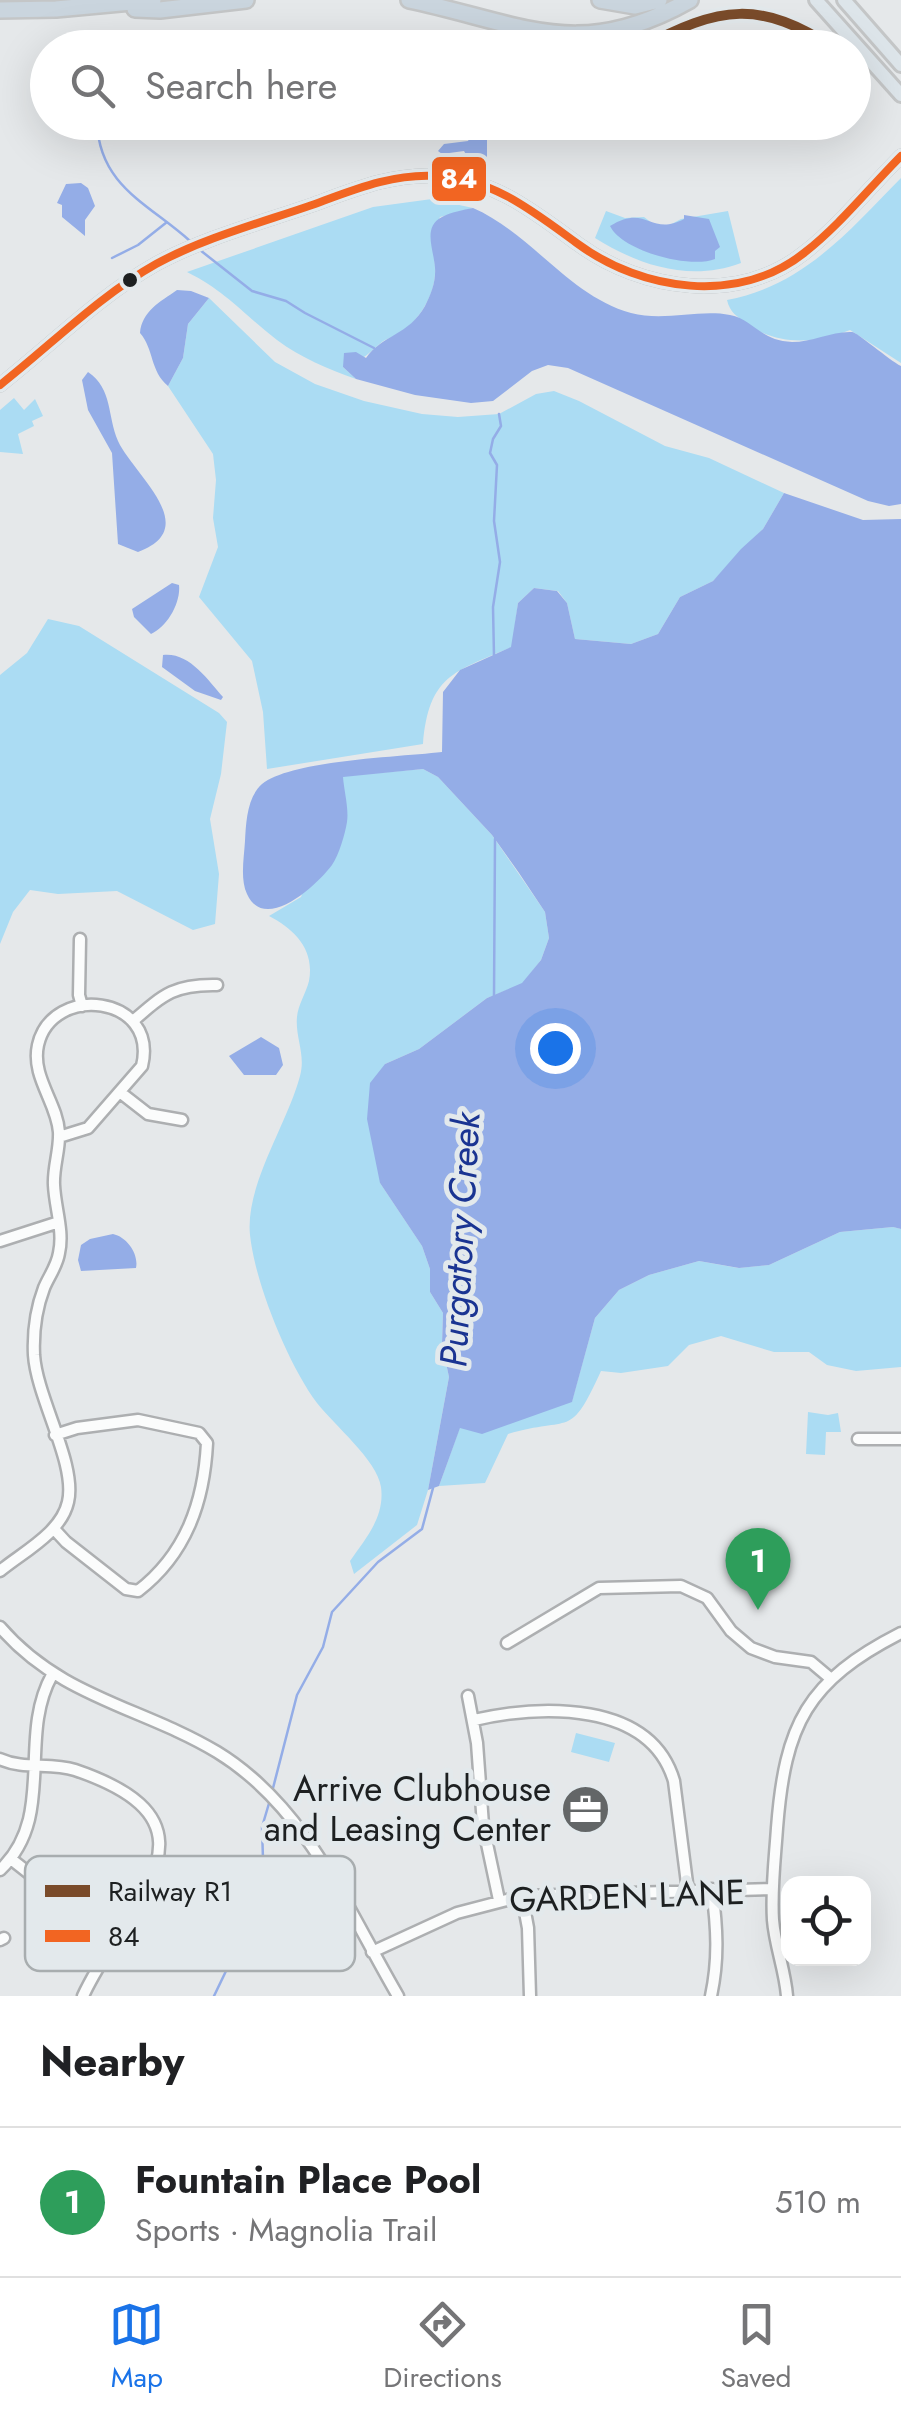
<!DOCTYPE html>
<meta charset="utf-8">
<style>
body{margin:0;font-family:Jost,sans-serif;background:#f6f6f6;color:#202124}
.controls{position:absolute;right:30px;bottom:30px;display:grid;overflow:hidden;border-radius:20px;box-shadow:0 10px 40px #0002}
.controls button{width:90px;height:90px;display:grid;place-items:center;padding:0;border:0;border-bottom:2px solid #e0e0e0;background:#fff;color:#202124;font:50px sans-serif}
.you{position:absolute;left:555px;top:1048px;width:35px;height:35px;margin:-25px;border:8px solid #fff;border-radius:50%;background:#1a73e8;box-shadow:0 0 0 15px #1a73e833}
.badge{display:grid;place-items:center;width:65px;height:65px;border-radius:50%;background:#1a73e8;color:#fff;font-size:32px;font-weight:700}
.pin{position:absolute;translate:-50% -82px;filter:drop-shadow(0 2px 5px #0008)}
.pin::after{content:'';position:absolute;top:52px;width:35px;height:30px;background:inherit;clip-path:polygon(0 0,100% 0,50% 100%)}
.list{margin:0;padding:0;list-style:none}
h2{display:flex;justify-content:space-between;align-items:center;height:130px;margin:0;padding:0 40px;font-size:42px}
h2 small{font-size:32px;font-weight:400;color:#757577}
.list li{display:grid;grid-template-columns:65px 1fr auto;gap:30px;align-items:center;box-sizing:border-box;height:150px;padding:0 40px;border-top:2px solid #e0e0e0}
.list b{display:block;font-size:38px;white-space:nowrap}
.list p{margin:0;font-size:32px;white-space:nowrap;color:#757577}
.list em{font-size:32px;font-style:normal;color:#757577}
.icon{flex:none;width:55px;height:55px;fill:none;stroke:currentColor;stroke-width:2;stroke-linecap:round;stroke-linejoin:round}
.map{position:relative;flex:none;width:901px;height:1996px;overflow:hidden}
.search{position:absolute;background:#fff;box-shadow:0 10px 40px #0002;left:30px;right:30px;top:30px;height:110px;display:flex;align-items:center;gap:25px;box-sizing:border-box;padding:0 35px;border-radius:55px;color:#757577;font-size:38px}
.sheet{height:280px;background:#fff}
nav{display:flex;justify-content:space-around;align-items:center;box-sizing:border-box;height:140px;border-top:2px solid #e0e0e0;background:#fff;font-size:28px;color:#757577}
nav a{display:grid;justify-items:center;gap:5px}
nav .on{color:#1a73e8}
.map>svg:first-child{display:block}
</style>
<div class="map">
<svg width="901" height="1996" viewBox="0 0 901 1996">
<rect width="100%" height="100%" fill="#e5e8ea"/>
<!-- green -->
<path fill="#abdcf3" d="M901,178V363L850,330C816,344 778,346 747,324C737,316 730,313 727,300C803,286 849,231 901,178Z
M432,199L473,208L440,217C426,246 435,242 435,270C436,292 421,318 403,331C397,336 389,337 382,342C365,356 365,359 343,367L356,379C328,369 301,358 277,340C243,314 227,292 187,272L373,207Z
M606,211L625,218L644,217L656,226L666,227L681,219L728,211L741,263C690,282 640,266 595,238Z
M209,298L275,362L315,384L364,401L422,414L458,417L499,414L536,394L554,391L579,401L665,446L709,458L784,493L763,529L713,581L680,597L658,634L631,644L575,639L567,603L558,591L534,588L518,603L512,647C454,672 429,675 423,744L267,769L263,712L252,661L199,597L218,547L213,518L216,480L213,454L168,386L183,358L188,324Z
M14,398L24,410L35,399L43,416L32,421L34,426L18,434L23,454L0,452V410Z
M48,619L79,626L219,713L227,722L221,774L210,819L219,874L215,924L193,930L117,891L58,894L30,890L13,912L0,944V675L27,653Z
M423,769L438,777L492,835L545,912L549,938L541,960L522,984L487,998L419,1049L385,1064L380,1183L422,1246L430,1269V1292L443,1313L442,1344L449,1377L428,1490L417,1525L354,1574L350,1561C366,1538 385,1517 381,1487C377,1460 334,1425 317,1403C288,1364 255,1283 250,1235C245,1185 287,1125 300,1076C306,1055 295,1037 297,1017C298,1005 306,993 309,981C315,949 294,929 269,916L301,897L342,776Z
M893,1227L901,1229V1367L856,1371L827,1365L809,1352H774L721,1336L689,1345L668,1366L621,1373L601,1371C569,1441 572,1415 508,1434L485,1483L439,1486L460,1427L572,1401L595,1318L619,1290L649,1275L699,1261L738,1268L769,1265L840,1232Z
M808,1412L828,1415L838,1413L841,1432H826L825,1455L806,1454Z
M576,1733L615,1743L609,1762L571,1752Z"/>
<!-- water -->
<path fill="#94ade7" d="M468,123H487V162L483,170L473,167L464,151L442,154L438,151L444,144L468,141L471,135Z
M81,183L88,188L95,206L85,220V236L62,217V205L57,203L66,184Z
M473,208C531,233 569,296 631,313C664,322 698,309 730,315C753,319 760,341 792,342C812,342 833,331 852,332C857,332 889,360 901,366V504L889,506L868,501L568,368L548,365L532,371L493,401L471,403L415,395L356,379L343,367L344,353L356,352L366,358C382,335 409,335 425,306C431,294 436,282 435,268C434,250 422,227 442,217C451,212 463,210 473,208Z
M684,215L709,219L720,247L715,251V259C690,269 622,251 610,226C647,203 650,237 684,219Z
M177,290L191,291L209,298L188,324L183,358L168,386C150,371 154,349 140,333C142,311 160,302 177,290Z
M88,372C113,389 107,416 118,441C133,474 204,528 138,552L118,544L112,453L88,410L82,380Z
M784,493L863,520L901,519V1229L893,1227L840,1232L769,1265L739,1268L699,1261L649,1275L619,1290L595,1318L572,1402L482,1434L460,1428L439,1486L428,1490L449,1377L442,1344L443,1313L430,1292V1269L422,1246L380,1183L367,1119L370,1083L385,1064L419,1049L487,998L522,983L541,960L549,938L545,912L519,873L492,835L438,777L423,769L343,777C344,791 349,808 347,822C345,834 339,855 332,865C318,884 265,934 247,894C240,879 244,858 245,841C246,823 247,797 262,784C292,760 400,757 442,752L443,692L460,670L511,647L518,603L534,588L557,591L567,603L575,639L631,644L658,634L680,597L713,581L741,549L763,529Z
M172,583L179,585C181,603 167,627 151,634L134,617L132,609Z
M163,655C189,652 207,679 223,697L221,700L195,691L162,667Z
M261,1037L279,1048L283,1065L276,1075H244L229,1056Z
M113,1234C127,1237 139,1254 136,1268L81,1271L78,1260L81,1245L90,1239Z"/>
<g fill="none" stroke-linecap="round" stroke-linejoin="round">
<!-- stream -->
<path stroke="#94ade7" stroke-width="2.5" d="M98,48L99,42
M97,122C99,186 149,204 190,241
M200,250L252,291L286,301L305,313L374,348
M112,258L138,245L167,222
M494,656L493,607L500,562L494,521L497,465L490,453L493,439L501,426L499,414
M494,996L495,839
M272,1792L297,1695L323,1647L332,1612L378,1562L422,1529L433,1488
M214,1996L264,1892L262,1827L270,1800"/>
<defs>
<path id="minor" d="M0,385C51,345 99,296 156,264C204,238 260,223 312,205C353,190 393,173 437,176C494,179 534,212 578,244C642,291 738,305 804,253C840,225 869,188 901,156
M80,939L79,995L82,1006
M133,1021C164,994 175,984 217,985
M121,1093L148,1114L182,1120
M0,1241L59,1222
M858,1439H901
M54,1529L66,1542L126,1589L138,1591C186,1554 204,1502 207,1443L199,1433L138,1420L77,1428L55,1435
M0,1571C23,1552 61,1533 68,1502C77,1464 37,1399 34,1355C33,1333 36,1309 44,1288C49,1276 57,1266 59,1253C64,1231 55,1208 54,1185C53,1167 60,1150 59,1132C57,1102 31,1077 38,1045C52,983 159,995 142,1066L88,1128L59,1137
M0,1627C61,1698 142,1707 217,1752C307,1807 347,1909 398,1996
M507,1643L599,1588L681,1586L707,1598L731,1631L751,1648L775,1657L811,1662L830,1678
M468,1696L477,1743L483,1825L499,1900
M474,1720C540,1705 650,1700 674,1781L688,1891
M0,1759C24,1770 50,1762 75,1770C234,1824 127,1901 83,1996
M11,1859L49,1889L109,1909L127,1918
M0,1870C57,1816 17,1738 52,1675
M522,1896L528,1928L530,1996
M0,1940L4,1938
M372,1952L457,1913L522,1896L772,1889
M711,1996C719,1959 717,1927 712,1889
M787,1996C785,1970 775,1946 773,1920C771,1889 775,1858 777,1828C785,1724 807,1681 901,1633"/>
<path id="major" d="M816,0L901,95
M844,0L901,65"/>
<path id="highway" d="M409,0C523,24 579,63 690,0
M600,0L635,6L659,0
M135,9L160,10L246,0
M0,10L56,9L153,0"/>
</defs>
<!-- minor casing -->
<use href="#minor" stroke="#adafb1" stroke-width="15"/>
<!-- major casing -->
<use href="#major" stroke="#c4c6c7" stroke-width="18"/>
<!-- highway casing -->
<use href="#highway" stroke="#c4c6c7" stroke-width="20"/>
<!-- minor -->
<use href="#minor" stroke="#fbfcfc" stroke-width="10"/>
<!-- major -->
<use href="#major" stroke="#dde5ea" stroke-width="12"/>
<!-- highway -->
<use href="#highway" stroke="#cad5de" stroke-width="15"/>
<defs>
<path id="bus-1" d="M0,385C51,345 99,296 156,264C204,238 260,223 312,205C353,190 393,173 437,176C494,179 534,212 578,244C642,291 738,305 804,253C840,225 869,188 901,156"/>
</defs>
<!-- bus-1 casing -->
<use href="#bus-1" stroke="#e3e9ec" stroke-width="15"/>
<!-- bus-1 -->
<use href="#bus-1" stroke="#f26522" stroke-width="8"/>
<defs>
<path id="rail-1" d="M641,48C720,5 761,0 834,48"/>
</defs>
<!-- rail-1 casing -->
<use href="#rail-1" stroke="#e3e9ec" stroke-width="18"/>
<!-- rail-1 -->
<use href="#rail-1" stroke="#7a4b2a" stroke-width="10"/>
</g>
<!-- icons -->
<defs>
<symbol id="office-disc" viewBox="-11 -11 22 22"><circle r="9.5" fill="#636667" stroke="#e3e9ec"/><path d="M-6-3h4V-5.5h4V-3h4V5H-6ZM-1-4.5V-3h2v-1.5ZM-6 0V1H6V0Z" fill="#fff"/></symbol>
</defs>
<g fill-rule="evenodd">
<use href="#office-disc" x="558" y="1782" width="55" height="55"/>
</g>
<!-- markers -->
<circle fill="#1d2021" stroke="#e3e9ec" stroke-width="4" cx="130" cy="280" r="9"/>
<g text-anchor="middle" stroke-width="10" stroke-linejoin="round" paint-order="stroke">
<!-- poi labels -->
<g font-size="35" fill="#1d2021" stroke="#e3e9ec" text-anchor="end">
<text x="551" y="1801">Arrive Clubhouse<tspan x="551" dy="40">and Leasing Center</tspan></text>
</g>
<!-- street labels -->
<g font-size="35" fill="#1d2021" stroke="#e3e9ec">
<text transform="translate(627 1896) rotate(-2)" y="12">GARDEN LANE</text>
</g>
<!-- water labels -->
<g font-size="38" font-style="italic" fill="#1a3492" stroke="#e3e9ec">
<text transform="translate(460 1240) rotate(-87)" y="13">Purgatory Creek</text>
</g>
</g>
<!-- legend -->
<rect x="25" y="1856" width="330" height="115" rx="15" fill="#e3e9ec" stroke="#a8adaf" stroke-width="2.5"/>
<rect x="45" y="1885" width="45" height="12" fill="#7a4b2a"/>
<rect x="45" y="1930" width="45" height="12" fill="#f26522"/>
<g font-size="28" fill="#1d2021">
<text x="108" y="1901">Railway R1</text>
<text x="108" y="1946">84</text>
</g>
<rect stroke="#e3e9ec" stroke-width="4" x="430" y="155" width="58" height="48" rx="10" fill="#f26522"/>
<g font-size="28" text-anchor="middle" font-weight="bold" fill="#fff">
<text x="459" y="188">84</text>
</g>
</svg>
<div class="controls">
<button><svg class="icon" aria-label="locate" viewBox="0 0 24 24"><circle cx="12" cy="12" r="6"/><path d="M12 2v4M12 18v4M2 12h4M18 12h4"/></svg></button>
</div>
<div class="you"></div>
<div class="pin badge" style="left:758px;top:1610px;background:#2e9e5b">1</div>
<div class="search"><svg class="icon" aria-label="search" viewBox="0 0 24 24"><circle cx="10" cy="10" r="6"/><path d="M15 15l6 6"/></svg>Search here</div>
</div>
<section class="sheet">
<h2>Nearby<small></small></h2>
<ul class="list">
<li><span class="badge" style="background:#2e9e5b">1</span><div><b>Fountain Place Pool</b><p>Sports · Magnolia Trail</p></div><em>510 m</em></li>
</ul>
</section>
<nav>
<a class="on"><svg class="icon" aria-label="map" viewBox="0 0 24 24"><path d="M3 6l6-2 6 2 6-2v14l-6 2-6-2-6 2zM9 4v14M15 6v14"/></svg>Map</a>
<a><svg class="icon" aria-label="directions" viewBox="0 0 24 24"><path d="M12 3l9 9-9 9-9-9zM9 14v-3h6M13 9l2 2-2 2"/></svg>Directions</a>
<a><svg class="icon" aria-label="saved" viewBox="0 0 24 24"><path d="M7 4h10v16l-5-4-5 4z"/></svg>Saved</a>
</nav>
